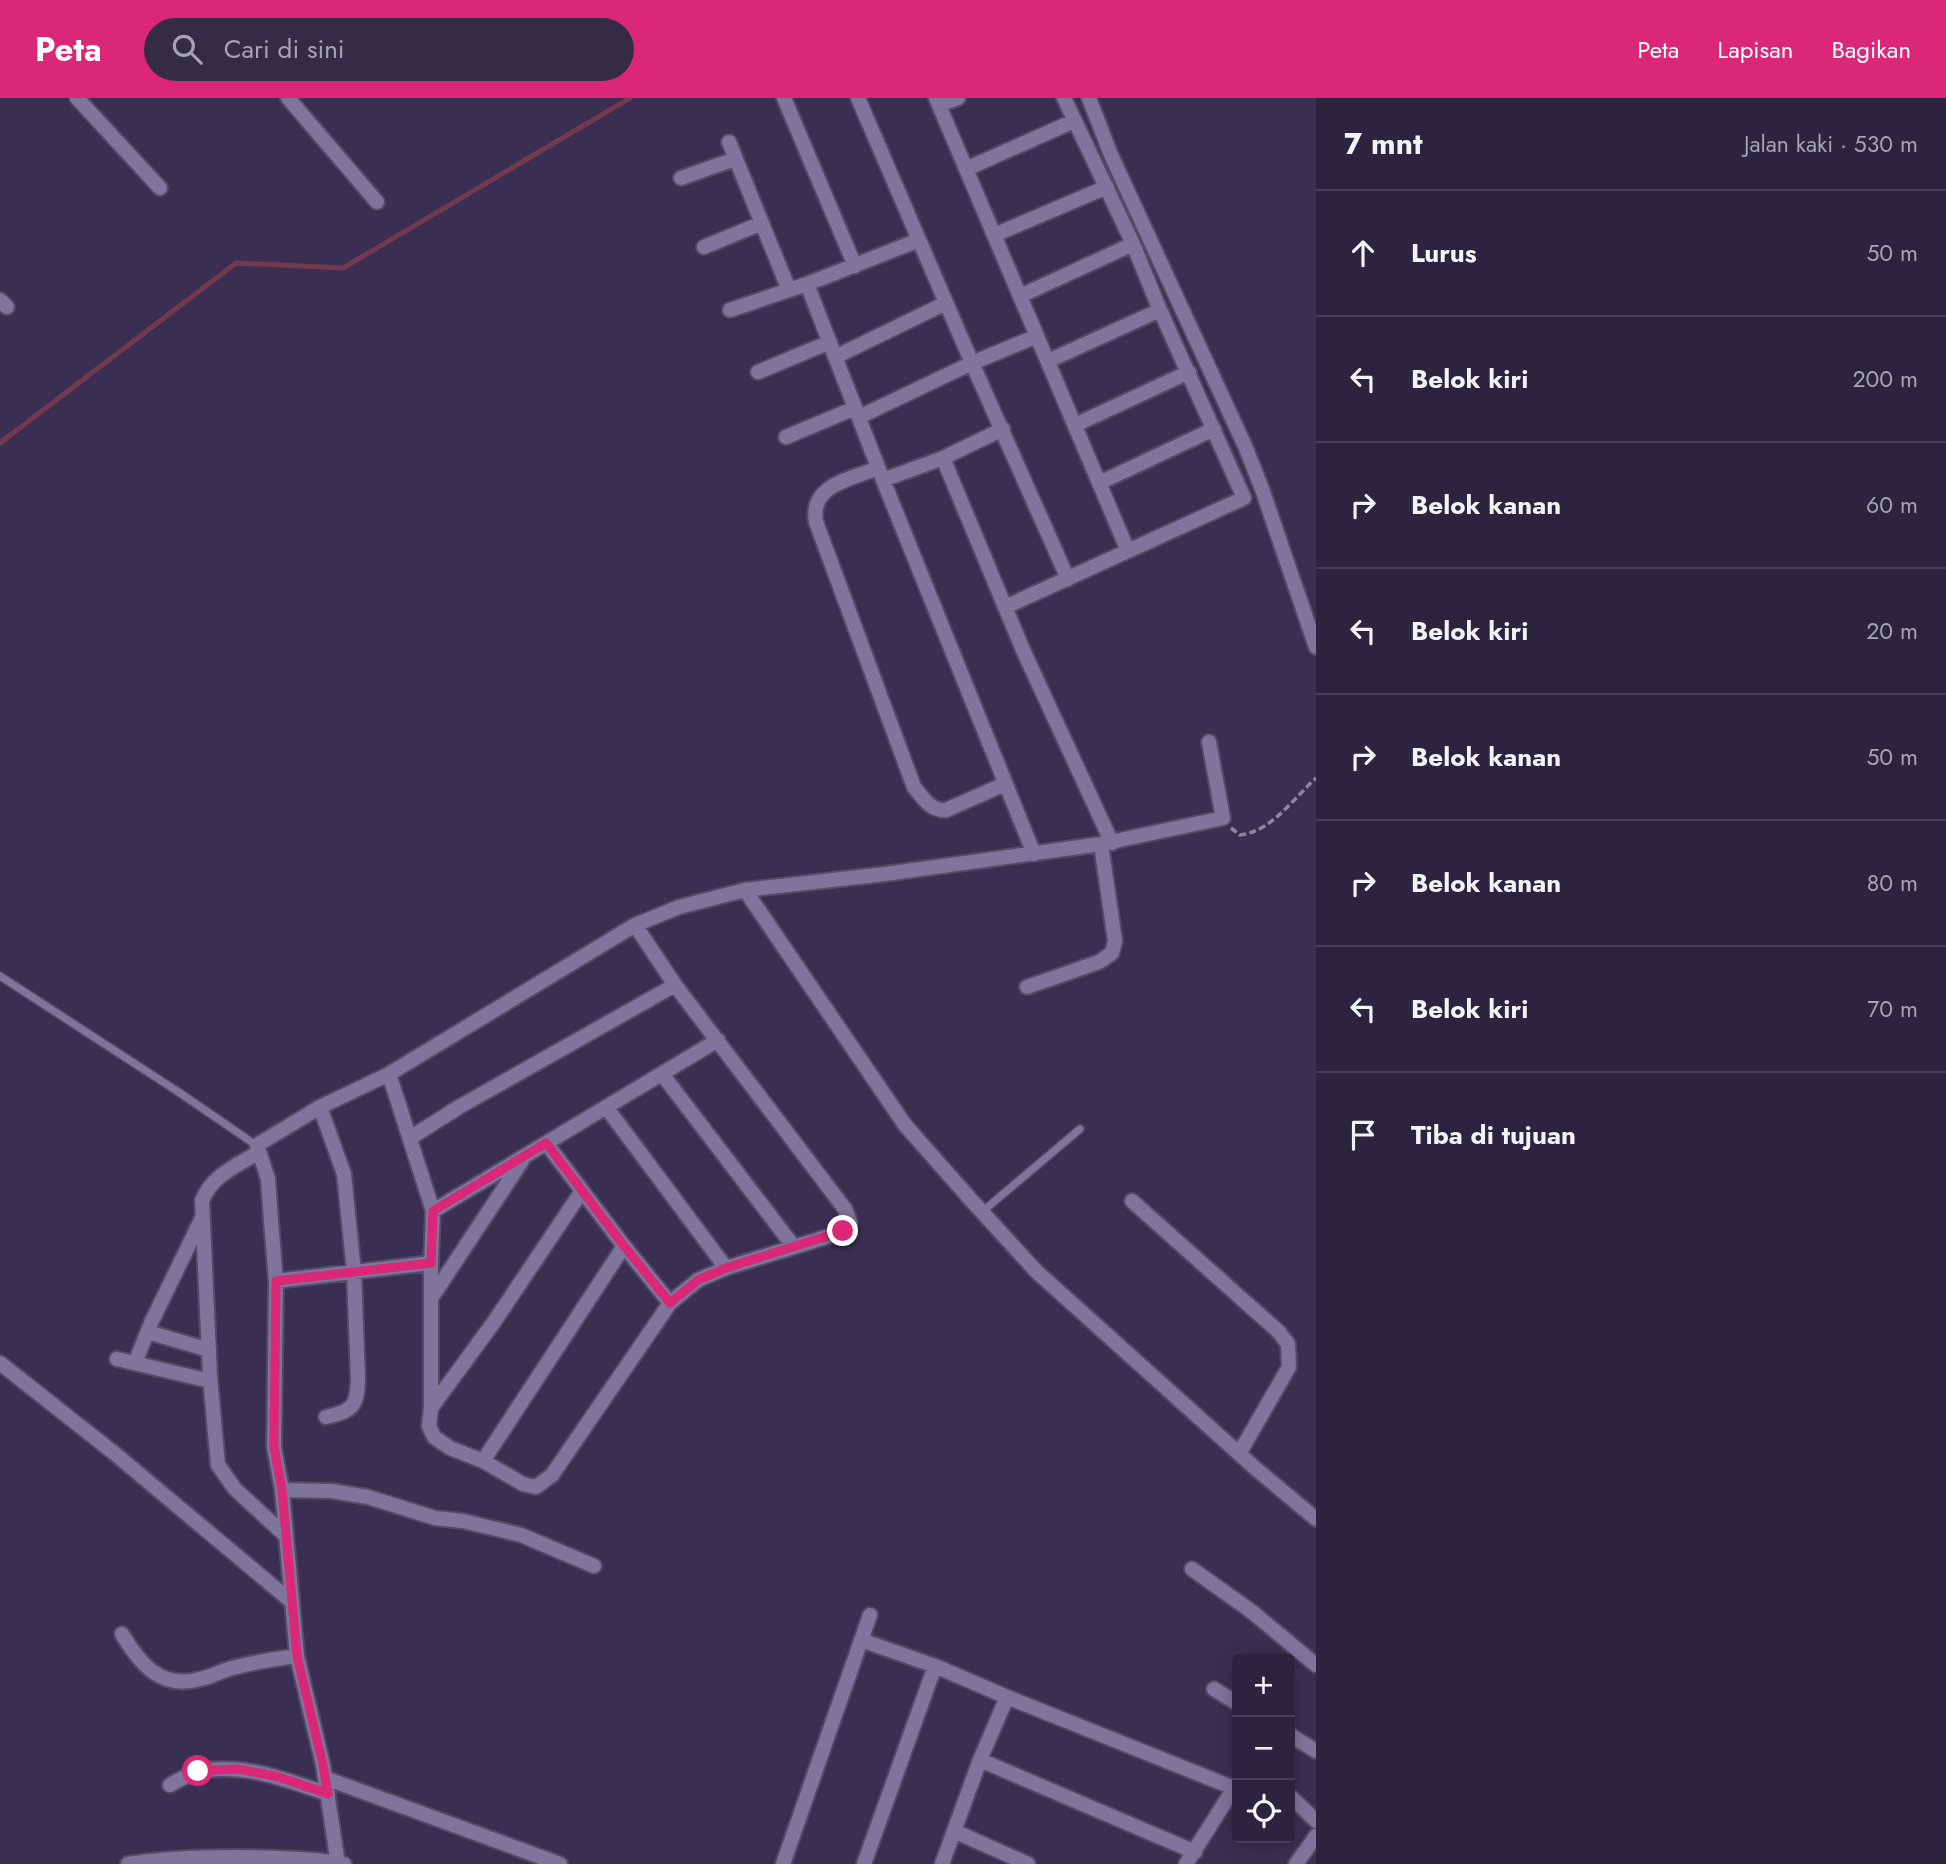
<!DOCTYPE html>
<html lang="id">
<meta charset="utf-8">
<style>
body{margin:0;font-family:Jost,sans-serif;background:#342b45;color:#f1f3f6}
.controls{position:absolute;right:21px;bottom:21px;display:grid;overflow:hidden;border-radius:7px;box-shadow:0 4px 18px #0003}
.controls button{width:63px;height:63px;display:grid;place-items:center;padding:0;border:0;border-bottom:2px solid #484058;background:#2c233e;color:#f1f3f6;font:35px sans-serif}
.stop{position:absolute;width:21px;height:21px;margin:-16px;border:5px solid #db2777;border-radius:50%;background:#fff}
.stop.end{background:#db2777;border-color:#fff;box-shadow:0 2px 7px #0008}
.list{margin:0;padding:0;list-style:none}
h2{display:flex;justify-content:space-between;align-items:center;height:91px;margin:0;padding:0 28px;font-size:30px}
h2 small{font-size:23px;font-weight:400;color:#a6a4b0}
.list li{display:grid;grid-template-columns:46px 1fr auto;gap:21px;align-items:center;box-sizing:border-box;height:126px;padding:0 28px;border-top:2px solid #484058}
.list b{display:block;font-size:26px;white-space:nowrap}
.list em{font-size:23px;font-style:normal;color:#a6a4b0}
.icon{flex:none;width:38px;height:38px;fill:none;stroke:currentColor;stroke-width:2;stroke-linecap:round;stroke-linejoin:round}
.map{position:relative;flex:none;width:1316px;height:1766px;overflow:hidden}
header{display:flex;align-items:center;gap:42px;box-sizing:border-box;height:98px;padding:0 35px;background:#db2777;color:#fff}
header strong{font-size:33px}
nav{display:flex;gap:38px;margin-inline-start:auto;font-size:24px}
.search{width:490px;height:63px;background:#342b45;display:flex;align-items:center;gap:18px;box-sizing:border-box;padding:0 24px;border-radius:38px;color:#a6a4b0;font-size:26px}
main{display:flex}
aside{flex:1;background:#2c233e}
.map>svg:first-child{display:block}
</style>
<header>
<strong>Peta</strong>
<div class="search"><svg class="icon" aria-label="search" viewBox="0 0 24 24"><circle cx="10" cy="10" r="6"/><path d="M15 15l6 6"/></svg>Cari di sini</div>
<nav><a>Peta</a><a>Lapisan</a><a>Bagikan</a></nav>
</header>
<main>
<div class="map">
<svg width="1316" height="1766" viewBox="0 0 1316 1766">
<rect width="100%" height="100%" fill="#3a2f52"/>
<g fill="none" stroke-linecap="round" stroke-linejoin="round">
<!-- stream -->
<path stroke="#733a4f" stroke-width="5" d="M0,345L236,165L343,170L630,0"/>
<defs>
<path id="service" d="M0,878L180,995L256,1047
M983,1113L1080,1031"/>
<path id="minor" d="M77,0L160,90
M288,0L377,104
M784,0L855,168
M858,0L972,265L1068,481
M936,0L1128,453
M1089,0L1111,57L1245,348L1262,391L1316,549
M939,7L958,0
M729,44L789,192
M966,71L1074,23
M681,80L735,61
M994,137L1107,89
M704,149L762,125
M807,186L883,382L1034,756
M1020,198L1133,146
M0,202L7,209
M730,212L807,186L919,142
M835,259L946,205
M1048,263L1160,212
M758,274L830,244
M859,319L972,265L1037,238
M1075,327L1189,274
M786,339L855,310
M943,360L1023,552L1112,745
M878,370C851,381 809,387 816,424L914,689C923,700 930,713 946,712L1005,686
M883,382L943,360L1003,331
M1099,385L1214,331
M1005,509L1244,400L1160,212L1133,146L1064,0
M745,792L905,1027L972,1103L1036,1173L1255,1370L1316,1421
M635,827L679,809L745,792L885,776L1101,746L1223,720L1209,644
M1027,889L1099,864L1112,855L1115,843L1101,746
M662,976L794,1149
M320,1009L344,1076L354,1174L358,1282C357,1309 352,1313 326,1319
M606,1009L726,1170
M410,1040L459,1009L675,887
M259,1054C236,1068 212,1077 202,1103L210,1279L218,1367L235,1391L286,1438
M582,1093L494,1224L431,1310L429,1328L434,1339L450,1350L483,1363L523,1386L536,1389L552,1377L670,1205
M1132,1103L1279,1234L1288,1246L1289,1269L1239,1356
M433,1113L718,942
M276,1183L431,1165L433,1113L389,976
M432,1199L522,1063
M148,1234L209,1252
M117,1261L210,1283
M0,1265L114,1355L292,1504
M135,1265L151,1225L202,1120
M431,1310V1165
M483,1363L624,1148
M282,1392L331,1393L368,1399L435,1420L463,1423L521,1437L594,1468
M1192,1471L1251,1513L1316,1567
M122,1536C140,1566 161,1592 200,1581C211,1579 221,1573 232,1570C253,1564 275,1561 297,1558
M861,1542L935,1568L1007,1599
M1214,1591L1237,1605
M1290,1637L1316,1653
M980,1662L1195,1754
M325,1680L560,1766
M170,1687C179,1682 190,1675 200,1673C244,1665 287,1682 328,1696
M1290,1698L1316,1723
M954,1733L1028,1766
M128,1766C178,1758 228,1758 279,1760C301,1761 322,1761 344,1766
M338,1766L323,1667L297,1558L282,1392L274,1349L276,1183L271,1123L268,1081L257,1047L320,1009L389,976L635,827L675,887L845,1111L850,1124L843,1133L833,1137L726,1170L698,1182L670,1205L624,1148L546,1045
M783,1766L870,1517
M864,1766L935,1568
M942,1766L980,1662L1007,1599L1234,1690
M1186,1766L1234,1690L1237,1688
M1296,1766L1316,1738"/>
</defs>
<!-- service casing -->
<use href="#service" stroke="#534a66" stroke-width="10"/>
<!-- minor casing -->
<use href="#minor" stroke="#534a66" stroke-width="18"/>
<!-- path -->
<path stroke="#8e85a2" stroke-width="3.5" stroke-dasharray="7 3.5" stroke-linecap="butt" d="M1231,730L1240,737C1271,734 1294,700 1316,680"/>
<!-- service -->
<use href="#service" stroke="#7f749b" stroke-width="7"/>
<!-- minor -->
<use href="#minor" stroke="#7f749b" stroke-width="14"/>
</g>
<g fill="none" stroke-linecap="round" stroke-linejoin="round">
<!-- route -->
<path stroke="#db2777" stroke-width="9" d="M198,1673L238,1671L279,1679L328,1696L323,1667L297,1558L282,1392L274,1349L276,1183L431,1165L433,1113L546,1045L624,1148L670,1205L698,1182L726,1170L843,1133"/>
</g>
</svg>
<div class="controls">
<button>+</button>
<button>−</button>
<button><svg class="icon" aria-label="locate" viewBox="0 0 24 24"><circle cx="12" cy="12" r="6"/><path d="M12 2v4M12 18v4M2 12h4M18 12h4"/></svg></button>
</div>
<div class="stop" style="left:198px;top:1673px"></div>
<div class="stop end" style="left:843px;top:1133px"></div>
</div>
<aside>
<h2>7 mnt<small>Jalan kaki · 530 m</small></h2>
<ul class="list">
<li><svg class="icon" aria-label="ahead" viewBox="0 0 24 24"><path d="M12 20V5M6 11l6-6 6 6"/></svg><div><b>Lurus</b></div><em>50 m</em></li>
<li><svg class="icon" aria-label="left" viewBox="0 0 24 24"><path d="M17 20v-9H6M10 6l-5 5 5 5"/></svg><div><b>Belok kiri</b></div><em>200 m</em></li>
<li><svg class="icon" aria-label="right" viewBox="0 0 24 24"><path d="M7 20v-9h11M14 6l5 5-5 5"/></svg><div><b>Belok kanan</b></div><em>60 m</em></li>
<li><svg class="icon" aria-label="left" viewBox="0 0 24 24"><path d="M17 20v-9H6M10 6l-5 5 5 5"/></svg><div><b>Belok kiri</b></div><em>20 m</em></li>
<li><svg class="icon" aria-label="right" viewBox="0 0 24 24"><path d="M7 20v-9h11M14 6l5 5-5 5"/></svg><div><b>Belok kanan</b></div><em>50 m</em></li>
<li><svg class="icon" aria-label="right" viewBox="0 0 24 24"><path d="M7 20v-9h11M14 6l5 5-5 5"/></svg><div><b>Belok kanan</b></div><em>80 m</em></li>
<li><svg class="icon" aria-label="left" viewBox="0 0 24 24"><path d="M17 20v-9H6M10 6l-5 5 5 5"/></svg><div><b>Belok kiri</b></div><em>70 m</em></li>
<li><svg class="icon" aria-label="arrive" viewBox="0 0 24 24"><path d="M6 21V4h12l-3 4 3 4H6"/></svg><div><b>Tiba di tujuan</b></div></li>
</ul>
</aside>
</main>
